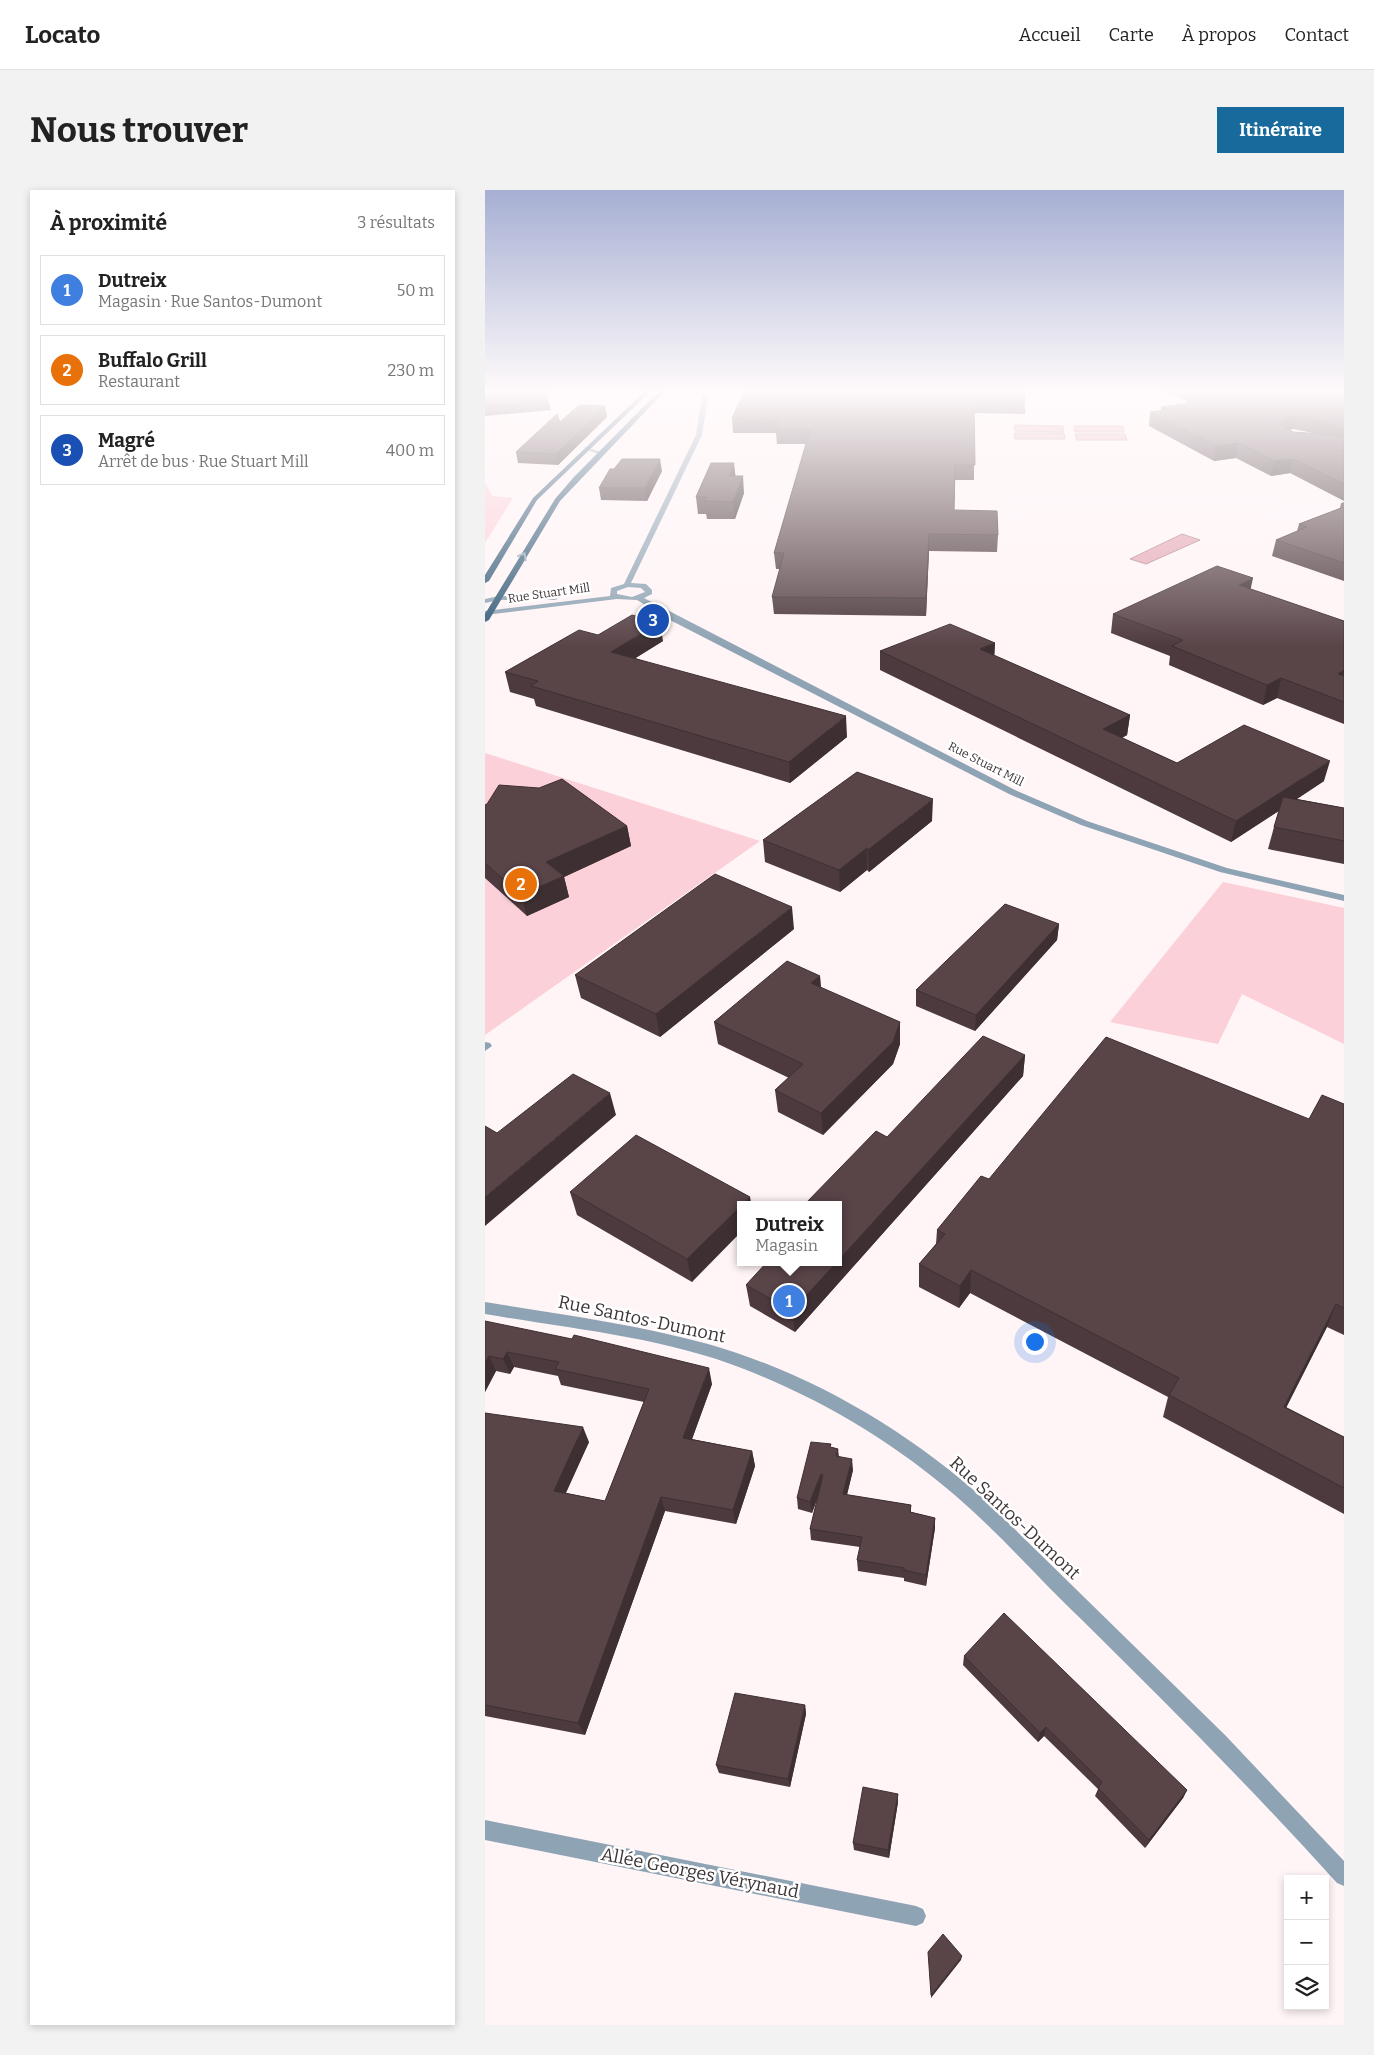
<!DOCTYPE html>
<html lang="fr">
<meta charset="utf-8">
<style>
body{margin:0;font-family:Bitter,serif;background:#f2f2f2;color:#222}
.controls{position:absolute;right:15px;bottom:15px;display:grid;overflow:hidden;border-radius:0px;box-shadow:0 2px 8px #0003}
.controls button{width:45px;height:45px;display:grid;place-items:center;padding:0;border:0;border-bottom:1px solid #e0e0e0;background:#fff;color:#222;font:25px sans-serif}
.you{position:absolute;left:549px;top:1151px;width:18px;height:18px;margin:-12px;border:4px solid #fff;border-radius:50%;background:#1a73e8;box-shadow:0 0 0 8px #1a73e833}
.badge{display:grid;place-items:center;width:32px;height:32px;border-radius:50%;background:#176a9b;color:#fff;font-size:16px;font-weight:700}
.pin{position:absolute;translate:-50% -50%;border:2px solid #fff;box-shadow:0 1px 5px #0006}
.popup{position:absolute;left:252px;top:1011px;width:105px;height:65px;box-sizing:border-box;display:grid;place-content:center;border-radius:0px;background:#fff;filter:drop-shadow(0 1px 4px #0005);font-size:16px;white-space:nowrap;color:#767676}
.popup b{font-size:19px;color:#222}
.popup::after{content:'';position:absolute;left:50%;top:100%;margin-left:-10px;border:10px solid transparent;border-top-color:#fff}
.list{margin:0;padding:0;list-style:none}
h2{display:flex;justify-content:space-between;align-items:center;height:65px;margin:0;padding:0 20px;font-size:21px}
h2 small{font-size:16px;font-weight:400;color:#767676}
.list li{display:grid;grid-template-columns:32px 1fr auto;gap:15px;align-items:center;box-sizing:border-box;height:70px;margin:0 10px 10px;padding:0 10px;border:1px solid #e0e0e0;border-radius:0px}
.list b{display:block;font-size:19px;white-space:nowrap}
.list p{margin:0;font-size:16px;white-space:nowrap;color:#767676}
.list em{font-size:16px;font-style:normal;color:#767676}
.icon{flex:none;width:28px;height:28px;fill:none;stroke:currentColor;stroke-width:2;stroke-linecap:round;stroke-linejoin:round}
.map{position:relative;flex:none;width:859px;height:1835px;overflow:hidden;border-radius:0px}
header{display:flex;align-items:center;gap:30px;box-sizing:border-box;height:70px;padding:0 25px;background:#fff;border-bottom:1px solid #e0e0e0}
header strong{font-size:24px}
nav{display:flex;gap:28px;margin-inline-start:auto;font-size:18px}
.intro{display:flex;align-items:center;justify-content:space-between;box-sizing:border-box;height:120px;padding:0 30px}
h1{margin:0;font-size:35px}
.button{padding:12px 22px;border-radius:0px;background:#176a9b;color:#fff;font-size:18px;font-weight:700}
main{display:flex;gap:30px;padding:0 30px}
aside{flex:1;background:#fff;border-radius:0px;box-shadow:0 2px 8px #0003}
.map>svg:first-child{display:block}
</style>
<header>
<strong>Locato</strong>
<nav><a>Accueil</a><a>Carte</a><a>À propos</a><a>Contact</a></nav>
</header>
<div class="intro"><h1>Nous trouver</h1><a class="button">Itinéraire</a></div>
<main>
<aside>
<h2>À proximité<small>3 résultats</small></h2>
<ul class="list">
<li><span class="badge" style="background:#3f7fe0">1</span><div><b>Dutreix</b><p>Magasin · Rue Santos-Dumont</p></div><em>50 m</em></li>
<li><span class="badge" style="background:#e8710a">2</span><div><b>Buffalo Grill</b><p>Restaurant</p></div><em>230 m</em></li>
<li><span class="badge" style="background:#1a4fb4">3</span><div><b>Magré</b><p>Arrêt de bus · Rue Stuart Mill</p></div><em>400 m</em></li>
</ul>
</aside>
<div class="map">
<svg width="859" height="1835" viewBox="0 0 859 1835">
<rect width="100%" height="100%" fill="#fff4f6"/>
<!-- green -->
<path fill="#fbd0d8" d="M0,292L7,306L28,308L0,353Z
M0,563L275,651L0,845Z
M738,692L859,718V854L757,804L733,854L625,832Z"/>
<!-- water -->
<path fill="#e4a7b4" stroke="#b2848e" d="M529,235L578,236L579,242L530,241Z
M589,236H638L639,242H590Z
M529,243H579L580,249H530Z
M590,244H640L642,250H592Z
M697,344L715,350L661,374L645,369Z"/>
<g fill="none" stroke-linecap="round" stroke-linejoin="round">
<!-- minor -->
<path fill="#8ea3b3" fill-rule="evenodd" d="M218,200H224L217,245L146,393L161,394L167,400V404L159,408L530,600L602,631L742,678L859,705V711L735,682L596,635L524,604L185,430L152,410L132,409L0,425V421L125,406L126,398L139,394L211,245ZM143,397L156,398L160,402L147,407L132,404V401Z
M100,257L119,263L116,265L100,259Z
M14,406H70L74,408L70,410H14L0,413V409Z
M0,852L5,853L7,856L0,861Z
M0,1112C75,1124 150,1134 223,1154C325,1183 424,1241 502,1312L740,1545L859,1671V1696L852,1693C770,1602 684,1516 597,1430C555,1390 516,1345 472,1307C410,1253 336,1209 259,1179C177,1147 86,1139 0,1124Z
M0,1630L431,1716L438,1719L441,1726L438,1733L431,1736L0,1650Z"/>
<!-- major -->
<path fill="#375d79" fill-rule="evenodd" d="M161,200H167L52,310L4,391L0,393V385L48,308Z
M175,200H181L75,311L4,430L0,432V424L70,309L88,288Z"/>
</g>
<!-- wall -->
<path fill="#4d3a3e" fill-rule="evenodd" d="M260,200L540,210V224L489,223V290H470L469,320L513,345L512,362L444,361L441,426L289,424L287,407L295,379H291L289,363L321,254H292L291,243H248L247,228Z
M674,200H859V311L805,283L786,286L751,268L729,271L664,236L665,222L676,221V217L702,214L701,213L702,210ZM808,239L828,243L808,242L804,240Z
M120,216L122,227L73,275L33,273L31,262L75,232Z
M129,279L177,281L162,311L116,310L114,298Z
M250,286L259,303L250,329H222L221,324H213L211,307Z
M859,312V391L787,366L791,350L812,341L814,334L855,318L856,313Z
M766,399L859,431V534L792,508L778,515L684,475L685,466L626,443L628,424Z
M113,445L178,451L150,468L362,547L305,593L51,516L49,509L25,502L20,482Z
M510,453L509,466L645,525L642,545L637,548L692,573L839,591L812,609L859,618V674L783,659L789,637L794,621L746,652L395,480V461Z
M0,615L142,636L146,656L79,687L84,707L42,726L0,688Z
M447,631L384,682L382,680L355,702L280,672L278,650Z
M574,734L572,750L490,841L431,816V800Z
M309,739L175,847L96,808L90,785Z
M335,786L336,797L415,854L408,874L338,945L293,922L290,900L304,888L233,854L229,832Z
M540,865L538,886L310,1142L265,1116L261,1095L402,947Z
M859,914V1145L842,1137L801,1217L859,1247V1324L678,1227L683,1207L485,1103L474,1118L434,1097V1074L451,1054L452,1040L504,989L824,929Z
M85,1002L265,1007L266,1015H255L207,1092L92,1025Z
M0,1131L227,1194L207,1249L267,1261L270,1276L251,1334L180,1321L100,1545L0,1526V1223L104,1252L81,1303L120,1311L159,1212L76,1195L73,1186L29,1177L25,1184L11,1181L0,1202Z
M347,1257L353,1259L354,1267L368,1280L362,1305L426,1315V1322L450,1328V1338L441,1396L419,1391V1388L373,1381L372,1370L375,1357L326,1350L325,1339L333,1307L327,1323L313,1319L312,1308Z
M479,1466L702,1600L698,1608L660,1658L610,1606L613,1599L559,1546L553,1552L478,1475Z
M320,1515L321,1524L305,1597L234,1583L231,1575Z
M413,1612L404,1668L369,1660L368,1653Z"/>
<!-- shaded-wall -->
<path fill="#3e3032" d="M63,208L66,220L0,226V214Z
M120,216L122,227L73,275L71,264Z
M810,225L808,239L798,241L793,234L801,228Z
M753,253L751,268L729,271L731,256Z
M175,269L177,281L162,311L160,298Z
M808,269L805,283L786,286L789,271Z
M249,273L251,290L244,286Z
M258,286L259,303L250,329L248,312Z
M444,344V361L441,426V408Z
M768,388L764,407L754,395Z
M175,432L178,451L130,481L126,462Z
M510,453L509,472L495,459Z
M859,480V497L853,484Z
M796,488L792,508L778,515L782,495Z
M645,525L642,545L616,559L618,539Z
M361,526L362,547L305,593L304,572Z
M845,571L839,591L746,652L751,631Z
M448,609L447,631L384,682L383,660Z
M142,636L146,656L79,687L84,707L42,726L36,705L61,672Z
M382,658V680L355,702L354,680Z
M307,717L309,739L175,847L171,824Z
M574,734L572,750L490,841L491,825Z
M335,786L336,807L326,793Z
M415,832V854L408,874L338,945L336,923Z
M540,865L538,886L310,1142L307,1121L352,1072H353V1071Z
M125,903L131,925L0,1036V1007Z
M265,1007L266,1015H257Z
M255,1017V1043L207,1092L202,1069Z
M486,1080L485,1103L474,1118L475,1096Z
M851,1114L842,1137L791,1238L799,1217Z
M22,1162L29,1177L25,1184L18,1169Z
M4,1166L11,1181L0,1202V1173Z
M224,1178L227,1194L202,1263L198,1248Z
M98,1237L104,1252L75,1315L69,1301Z
M267,1261L270,1276L251,1334L248,1320Z
M367,1269L368,1280L359,1316L358,1304Z
M336,1284L337,1295L327,1323L325,1312Z
M176,1307L180,1321L100,1545L93,1533Z
M450,1328V1338L441,1396V1385Z
M320,1515L321,1524L305,1597L303,1589Z
M561,1537L559,1546L553,1552L555,1543Z
M702,1600L698,1608L660,1658L664,1650Z
M413,1604V1612L404,1668L403,1660Z
M477,1766L476,1770L446,1808V1805Z"/>
<!-- building -->
<path fill="#594448" stroke="#3e3032" d="M0,200H60L63,208L0,214Z
M260,200H539L540,210H489L490,275H470L469,320L512,321L513,345L444,344L441,408L287,407L299,363H289L325,240L291,239L295,229L247,228Z
M703,200H859V241L831,229L810,225L801,228L793,234L808,242L849,245L859,248V260L856,261L859,262V294L808,269L789,271L753,253L731,256L665,222L682,220L676,217L731,210Z
M94,215L120,216L71,264L31,262L72,224L75,232Z
M137,269H175L160,298H114L125,279H129Z
M226,273H249L244,286H258L248,312L220,311L222,307H211Z
M859,317V373L791,350L822,337L814,334Z
M732,376L768,388L754,395L859,431V480L853,484L859,486V512L796,488L782,495L687,456L698,450L628,424Z
M147,425L175,432L126,462L361,526L304,572L46,496L53,491L20,482L94,440L113,445Z
M465,434L510,453L495,459L645,525L618,539L692,573L759,535L845,571L751,631L395,461Z
M372,582L448,609L383,660L382,658L354,680L278,650Z
M77,589L142,636L61,672L79,686L36,705L0,673V615L2,614L14,595L54,598Z
M798,607L859,618V651L789,637Z
M230,684L307,717L171,824L90,785Z
M520,714L574,734L491,825L431,800Z
M302,771L335,786L326,793L415,832L408,852L336,923L290,900L318,874L229,832Z
M498,846L540,865L353,1071V1015H319L391,941L402,947Z
M621,847L824,929L837,905L859,914V1118L851,1114L799,1217L859,1247V1298L684,1205L694,1188L486,1080L475,1096L434,1074L460,1044L452,1040L496,986L504,989Z
M88,884L125,903L0,1007V936L12,943Z
M151,945L265,1007L257,1015H255V1017L202,1069L85,1002Z
M282,1072H352L307,1121L261,1095Z
M0,1131L87,1149L89,1145L224,1178L198,1248L267,1261L248,1320L176,1307L93,1533L0,1515V1223L98,1237L69,1301L120,1311L164,1199L70,1179L74,1172L22,1162L18,1169L4,1166L0,1173Z
M326,1252L346,1254L345,1257L353,1259L351,1266L367,1269L358,1304L426,1315L425,1322L450,1328L441,1385L419,1380V1378L372,1370L377,1347L325,1339L338,1285L336,1284L325,1312L312,1308Z
M519,1423L702,1600L664,1650L613,1598L617,1592L561,1537L555,1543L479,1466Z
M250,1503L320,1515L303,1589L231,1575Z
M378,1597L413,1604L403,1660L368,1653Z
M458,1744L477,1766L446,1805L443,1762Z"/>
<!-- one-way arrows -->
<defs><path id="oneway-chevron" d="M-2-3.5L2.5 0L-2 3.5" fill="none" stroke-width="1.6" stroke-linecap="round" stroke-linejoin="round" transform="scale(1.25)"/></defs>
<use stroke="#91a6b5" href="#oneway-chevron" transform="translate(38 366) rotate(-61)"/>
<!-- sky -->
<linearGradient id="sky" x2="0" y2="1"><stop stop-color="#a6afd3"/><stop offset="0.44" stop-color="#fffafb"/><stop offset="1" stop-color="#fffafb" stop-opacity="0"/></linearGradient>
<rect width="859" height="457" fill="url(#sky)"/>
<g text-anchor="middle" stroke-width="5" stroke-linejoin="round" paint-order="stroke">
<!-- far-street labels -->
<g font-size="12" fill="#3e3436" stroke="#fff">
<text transform="translate(64 403) rotate(-8)" y="4">Rue Stuart Mill</text>
<text transform="translate(501 574) rotate(27)" y="4">Rue Stuart Mill</text>
</g>
<!-- near-street labels -->
<g font-size="18" fill="#3e3436" stroke="#fff">
<text transform="translate(157 1129) rotate(12)" y="6">Rue Santos-Dumont</text>
<text transform="translate(530 1328) rotate(43)" y="6">Rue Santos-Dumont</text>
<text transform="translate(215 1683) rotate(11)" y="6">Allée Georges Vérynaud</text>
</g>
</g>
</svg>
<div class="controls">
<button>+</button>
<button>−</button>
<button><svg class="icon" aria-label="layers" viewBox="0 0 24 24"><path d="M12 4l9 5-9 5-9-5zM3 14l9 5 9-5"/></svg></button>
</div>
<div class="you"></div>
<div class="pin badge" style="left:304px;top:1111px;background:#3f7fe0">1</div>
<div class="popup"><b>Dutreix</b>Magasin</div>
<div class="pin badge" style="left:36px;top:694px;background:#e8710a">2</div>
<div class="pin badge" style="left:168px;top:430px;background:#1a4fb4">3</div>
</div>
</main>
